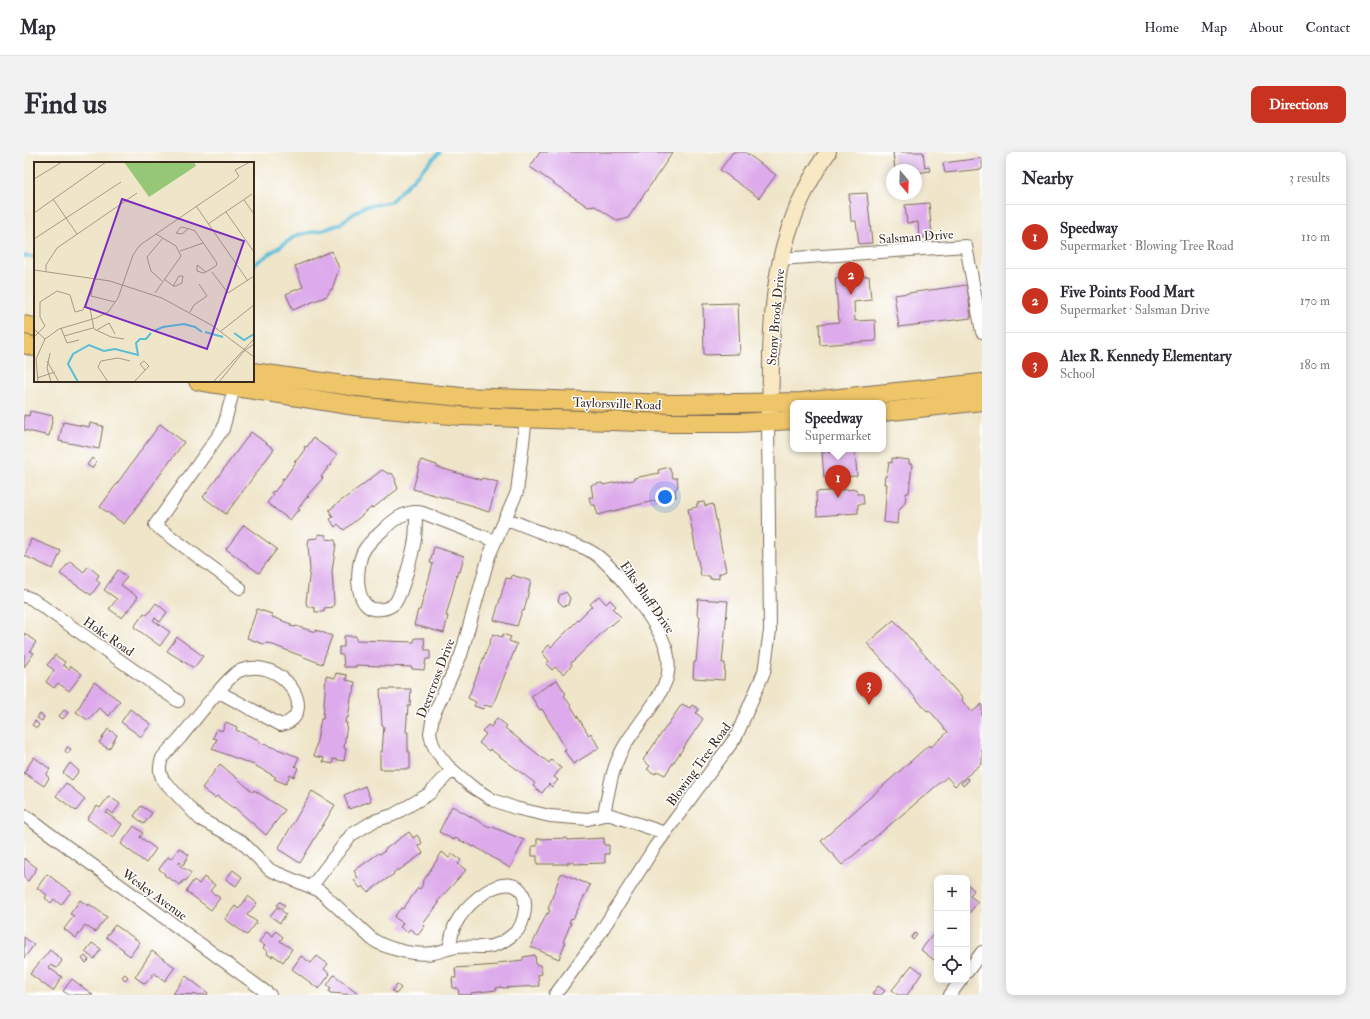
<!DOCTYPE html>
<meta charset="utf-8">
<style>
body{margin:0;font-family:"IM FELL Double Pica",serif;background:#f2f2f3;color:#2b2b33}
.controls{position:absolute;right:12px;bottom:12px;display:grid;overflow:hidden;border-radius:8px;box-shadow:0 2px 10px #0003}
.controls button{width:36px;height:36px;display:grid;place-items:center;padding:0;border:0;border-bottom:1px solid #e1e1e2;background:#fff;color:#2b2b33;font:20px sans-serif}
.compass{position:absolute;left:862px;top:12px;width:36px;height:36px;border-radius:50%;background:#fff;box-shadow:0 2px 10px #0003;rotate:161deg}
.you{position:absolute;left:641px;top:345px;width:14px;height:14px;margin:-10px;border:3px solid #fff;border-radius:50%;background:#1a73e8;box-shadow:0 0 0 6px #1a73e833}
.badge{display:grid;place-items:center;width:26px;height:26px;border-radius:50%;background:#c8321e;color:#fff;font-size:13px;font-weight:700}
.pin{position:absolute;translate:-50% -33px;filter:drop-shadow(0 1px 2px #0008)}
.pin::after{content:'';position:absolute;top:21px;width:14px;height:12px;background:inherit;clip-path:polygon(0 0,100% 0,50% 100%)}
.popup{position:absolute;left:766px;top:248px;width:96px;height:52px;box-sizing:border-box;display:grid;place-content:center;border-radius:8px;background:#fff;filter:drop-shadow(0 1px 3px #0005);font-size:13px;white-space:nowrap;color:#7c7c81}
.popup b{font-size:15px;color:#2b2b33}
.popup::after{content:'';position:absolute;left:50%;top:100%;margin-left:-8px;border:8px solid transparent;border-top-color:#fff}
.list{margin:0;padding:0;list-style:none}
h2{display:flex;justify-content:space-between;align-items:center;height:52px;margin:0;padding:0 16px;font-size:17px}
h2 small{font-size:13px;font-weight:400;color:#7c7c81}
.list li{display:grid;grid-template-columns:26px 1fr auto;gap:12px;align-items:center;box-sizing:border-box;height:64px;padding:0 16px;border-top:1px solid #e1e1e2}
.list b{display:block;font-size:15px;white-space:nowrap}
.list p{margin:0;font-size:13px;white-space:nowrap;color:#7c7c81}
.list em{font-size:13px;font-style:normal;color:#7c7c81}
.icon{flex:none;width:22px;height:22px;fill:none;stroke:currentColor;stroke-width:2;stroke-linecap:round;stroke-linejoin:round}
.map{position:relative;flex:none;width:958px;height:843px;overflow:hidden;border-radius:8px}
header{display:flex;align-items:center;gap:24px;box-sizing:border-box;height:56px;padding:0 20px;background:#fff;border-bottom:1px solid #e1e1e2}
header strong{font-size:19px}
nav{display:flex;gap:22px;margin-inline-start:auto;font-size:14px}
.intro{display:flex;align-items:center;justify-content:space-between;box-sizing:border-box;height:96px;padding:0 24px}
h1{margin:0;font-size:28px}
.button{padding:10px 18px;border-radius:8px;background:#c8321e;color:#fff;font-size:14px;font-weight:700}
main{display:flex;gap:24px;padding:0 24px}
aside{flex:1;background:#fff;border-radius:8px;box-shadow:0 2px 10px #0003}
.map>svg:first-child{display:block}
</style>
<header>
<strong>Map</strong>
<nav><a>Home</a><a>Map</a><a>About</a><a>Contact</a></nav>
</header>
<div class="intro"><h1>Find us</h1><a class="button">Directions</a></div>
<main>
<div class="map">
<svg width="958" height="843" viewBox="0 0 958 843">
<rect width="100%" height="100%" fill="#fff"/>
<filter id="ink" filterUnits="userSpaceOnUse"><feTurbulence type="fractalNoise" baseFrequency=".025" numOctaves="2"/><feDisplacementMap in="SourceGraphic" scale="8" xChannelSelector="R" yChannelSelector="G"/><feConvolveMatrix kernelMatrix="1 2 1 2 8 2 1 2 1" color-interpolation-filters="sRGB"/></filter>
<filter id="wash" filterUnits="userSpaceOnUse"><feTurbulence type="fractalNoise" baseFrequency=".012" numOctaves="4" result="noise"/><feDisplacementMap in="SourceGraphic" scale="16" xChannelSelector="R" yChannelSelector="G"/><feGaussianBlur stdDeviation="0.9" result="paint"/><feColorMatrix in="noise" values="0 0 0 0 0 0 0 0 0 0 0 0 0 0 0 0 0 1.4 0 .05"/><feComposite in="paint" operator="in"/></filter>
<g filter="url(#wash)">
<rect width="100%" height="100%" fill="#efe5c9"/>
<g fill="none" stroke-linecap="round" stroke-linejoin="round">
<!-- stream -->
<path stroke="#59bdd8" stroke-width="3.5" d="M0,104L11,105
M229,113L273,83L299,78L314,73L339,55L366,50L416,0"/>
</g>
<g id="blocks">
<!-- building -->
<path fill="#ddabeb" d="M516,0H649L604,66L594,69L571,54L564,55L506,15Z
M709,0H721L752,23L735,46L696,18Z
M869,0H899L901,16L905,15L906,19L892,21V18H871Z
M958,6V17L921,21L919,11Z
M843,41L848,91L835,92L832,69H827L825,42Z
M905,51L908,84L895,86L894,70L883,71L881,53Z
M308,99L315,116L308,138L307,137L303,144L269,158L262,142L279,135L271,114Z
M845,124L847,148L830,150L831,169L851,168L852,189L796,193L795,172L815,170L811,126Z
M943,133L947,166L875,175L870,143Z
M714,151L716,202L680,203L679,152Z
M6,259L29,264L25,284L0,278V263L5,264Z
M39,270L65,275L66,271L79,274L75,297L35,289Z
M136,272L160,290L100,372L76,355Z
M227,280L250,297L202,362L179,345Z
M289,286L313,303L307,311L308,313L305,314L297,325L299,326L283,344L285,345L282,346L274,357L276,358L274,360L273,359L266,368L243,351L249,343L247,341L249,339L250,340L259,329L258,326L260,327L272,310L270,309L273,308L281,297L280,296L281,294L283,295Z
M831,298L833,324L800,326L798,300Z
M68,306L72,310L68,316L63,313Z
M868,306L885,308V312H888L885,341H882L881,350L874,360L873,372L860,370L863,332H860L861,324H863L865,310L868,311Z
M397,308L413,313V315L457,328L458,326L474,330L465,360L449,355L450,354L389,337Z
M645,315L649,326H653L654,334L651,338L652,345L641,348V346L574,363L571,353H567L565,345H569L567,333L578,331L579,333L604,328V329L610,328V326L635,321L634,318Z
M358,318L365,322L368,321L372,328L371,329L374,337L349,356L348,355L320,378L314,372L311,375L306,367L309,365L305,358Z
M832,337L833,342H839L840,352H834V361L793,364L792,340Z
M680,350L681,354L689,352L702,419L695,422V426L686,427V424H677L664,357L673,355V351Z
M220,373L253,397L235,421L202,397Z
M294,382L302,383V387L311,388L312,392L308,419L310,451L309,455L300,456V460H291V456L283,454L282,450L286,418L284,392L285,387L294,386Z
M7,387L37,399L29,417L1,404Z
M410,395L440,404L436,420L434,419L422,464H424L420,481L390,473L394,458H396L409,412L406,411Z
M46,409L60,420L64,414L75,423L72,428L76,431L67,443L36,422Z
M94,418L103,425L97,433L114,445L98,466L85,457L93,447L80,438Z
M488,423L507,429L500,459H498L493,474L470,468L482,426L487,427Z
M542,440L546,446L544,453L539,454L534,449L536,443Z
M575,444L582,452L586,448L592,454L589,457L597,465L588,473L587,472L547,511L548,513L540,522L531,515L528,518L522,512L525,509L518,500L525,493L527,495L568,454L566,452Z
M674,447L704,449L698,511H701L700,528L669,526L670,510H672L676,464L673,463Z
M132,451L143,460L136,470L131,466L129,468L146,480L136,494L110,475L120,461L123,463Z
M233,457L248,462V465L267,472L266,474L272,475V474L288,479L292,480V478L308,484L298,512L244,491L239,492L223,486Z
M870,468L939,547L938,549L948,560L958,552V613L957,612L931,634L923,625L818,713L797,689L905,593L907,595L924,580L905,558L903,559L843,491Z
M0,481L12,490L6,499L10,501L0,515Z
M469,482L478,485L479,482L487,485L485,489L493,492L468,555L460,553L459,557L450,554L452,550L444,546Z
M320,484H332V488L390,490L391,486H400L401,498H406V507H402L400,518L388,517V515L332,513V515H320L319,503H315V495H320Z
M153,485L179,504L170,516L143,499Z
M31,503L41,510L39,513L45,517L47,514L58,522L45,539L34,531L30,536L22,530L30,518L23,513Z
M312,521L323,523L322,528L331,530L330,541H328L324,566H322L321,571H323L320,596L322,597L320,609L309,607V612L299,610L300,606L290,604L297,567H299L302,524L311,526Z
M533,528L542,542L540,543L565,583L567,581L575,596L549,612L540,598L542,597L518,557L516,558L507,544Z
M70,530L96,549L85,564L75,556L64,568L52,560Z
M356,537H387L386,554H384L382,580H384V600H386V617H356V599L358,600L360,574H358Z
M658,552L666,556L668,553L675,557L672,561L679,567L641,623L633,619L631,622L623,617L626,614L619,608Z
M106,557L127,572L117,585L97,570Z
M40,558L44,561L39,567L35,564Z
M16,562L20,565L18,569L13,566Z
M473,566L483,574L481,576L525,611L527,608L537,616L530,625L534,628L528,635L525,632L518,641L509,634L511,631L466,597L465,599L455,591L462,582L458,579L464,573L467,575Z
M11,569L15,573L13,576L8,573Z
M202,570L213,575L212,578L235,588L234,590L275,605L271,614L274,616L270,625L266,623L262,632L250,627L252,625L230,613L188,597L193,587L189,586L193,577L198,579Z
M84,577L93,583L85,597L75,591Z
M43,595L47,597L44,602L41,599Z
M10,605L26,617L22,623L25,626L20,634L0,621Z
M46,611L55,619L48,628L39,621Z
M196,612L229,640L230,638L261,658L242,683L210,655L209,656L193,644L191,646L178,636Z
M943,626L945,628L939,634L937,631Z
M42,631L61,647L52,659L32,644Z
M341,634L347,649L325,657L320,643Z
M288,639L311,653L276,711L254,697Z
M85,644L96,652L89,662L84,658L82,661L98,672L89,686L63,667L73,654L76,656Z
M117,654L128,661L120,672L110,664Z
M428,654L465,675L466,674L500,688L486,716L450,694V695L431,686L430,688L415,680Z
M110,674L119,681L116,685L132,697L122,711L97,692Z
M385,680L389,686L393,683L398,691L394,694L399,701L374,719V717L369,721L370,722L344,740L339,734L336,736L330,728L334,726L330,719L355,701L356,702L361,699L360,698Z
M543,686L544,688L580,686V693H585V702H581V711L550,712V710H544V712H513V704H508V694H513V687Z
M155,696L165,703L159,713L156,710L154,712L167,721L162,729L160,728L156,733L140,723L141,722L135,717L144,705L147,707Z
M418,700L425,706L428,702L437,708L434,712L442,718L413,750L415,751L399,772L401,774L394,783L386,777L383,780L376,775L379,771L370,765L377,756L379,757L394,736L396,737L399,732L398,731Z
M0,706L13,716L4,729L0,726Z
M209,718L218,725L212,734L202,727Z
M537,721L566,733L549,767L547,766L545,771H547L539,790L541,791L535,807L507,795L523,761L524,762L526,758L524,757Z
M23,722L47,740L37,753L30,747L27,751L21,746L23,743L13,736Z
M180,725L191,733L186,739L196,746L187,758L162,739L170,728L175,732Z
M943,732L950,738L946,744L954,750L943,764Z
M224,744L233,751L223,763L233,770L223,783L201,767L211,754L215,757Z
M56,748L64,754L65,752L83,765L71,780L61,773L52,786L40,777L50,764L46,762Z
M256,750L261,753L258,757L253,753Z
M253,755L262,762L256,771L246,764Z
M91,773L116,790L106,804L99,799L100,798L82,785Z
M243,779L249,784L252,779L259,785L256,789L268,797L259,810L249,803L248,805L243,802L244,800L239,796L241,794L235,790Z
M911,780L913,781V804L910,808L897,798Z
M891,781L893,783L889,788L887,786Z
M0,785L10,793L0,806Z
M68,791L77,797L70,807L61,800Z
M26,798L36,806L38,809L33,816L26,813L24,815L38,825L29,839L6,822Z
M128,799L151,815L141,829L130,821L121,832L111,825Z
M511,803L512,813H516L518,822L514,823L515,834L478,836V835L472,836L473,838L447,841V843H435L434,836H429L428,826H432L431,816L474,813V811L499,808V805Z
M61,804L65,808L62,811L58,807Z
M277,804L287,811L293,804L304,812L300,817L306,822L295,837L268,817Z
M888,813L898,821L883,843H874L868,838Z
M101,822L104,825L101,828L98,825Z
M310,823L334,841L333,843L306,841L305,839L307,836L303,833Z
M162,824L184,841L183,843L149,842Z
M48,827L69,843H45L39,839Z
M373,833L377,836L372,842L368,839Z
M854,834L861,839L857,843H849L848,842Z"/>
</g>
</g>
<g filter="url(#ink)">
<use href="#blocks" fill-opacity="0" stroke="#7a6b5a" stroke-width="1"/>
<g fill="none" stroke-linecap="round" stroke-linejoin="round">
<defs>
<path id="street" d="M756,107L942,94L958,180
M212,229L199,277L131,373L216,436
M502,266L493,340L465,404L437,503L409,564L406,581L408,590L412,599L424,614L447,634L469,648L491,656L526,664L564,667L584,662L641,681
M392,360C392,369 392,378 391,387C389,400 378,442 371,451C368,454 362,457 358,457C330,463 331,417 339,400C343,392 352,384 359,378C370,367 383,357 399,361L471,389
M481,366C500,374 519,381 538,388C547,392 558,394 566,399C589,411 636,474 643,499C645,508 645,518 643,526C634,551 614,571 601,593C588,614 585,638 580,662
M0,444L8,447L154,549
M195,540L257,573C298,562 257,501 215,519C204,524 167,573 156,586C150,593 143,599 138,606C135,615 135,620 139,628L176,667L217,689L246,718L296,739L348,787C362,797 392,804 409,801C417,800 424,796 433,795C448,793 459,798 474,792C480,790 490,782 494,778C502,767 507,737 488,733C467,729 440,755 431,773C428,779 427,789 425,796
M0,663L246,843
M287,735L327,683L350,669L369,663L405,642L428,618
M943,820L958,800
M531,843L571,789L630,696L712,585L740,520L746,479L744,269
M926,843L937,828"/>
<path id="secondary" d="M745,263C747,243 747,223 747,202C749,125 760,64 804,0"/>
<path id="primary" d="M0,173L11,175
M0,192L11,195
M229,220L333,235L438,245L649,252L778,250L958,231
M174,229L331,254L437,264L648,271H715L769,268
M859,260L958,249"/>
</defs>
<!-- street casing -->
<use href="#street" stroke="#7a6b5a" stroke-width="14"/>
<!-- secondary casing -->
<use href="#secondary" stroke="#7a6b5a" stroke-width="18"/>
<!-- primary casing -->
<use href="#primary" stroke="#7a6b5a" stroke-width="20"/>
<!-- street -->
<use href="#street" stroke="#fff" stroke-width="12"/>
<!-- secondary -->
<use href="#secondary" stroke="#f8e8c3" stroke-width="16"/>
<!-- primary -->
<use href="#primary" stroke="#eec569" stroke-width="18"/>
</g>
</g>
<g text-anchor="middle" stroke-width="3" stroke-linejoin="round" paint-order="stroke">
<!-- street labels -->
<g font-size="13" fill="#3b2a1e" stroke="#fff">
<text transform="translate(892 84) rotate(-4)" y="5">Salsman Drive</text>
<text transform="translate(751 165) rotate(-85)" y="5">Stony Brook Drive</text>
<text transform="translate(593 251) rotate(2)" y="5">Taylorsville Road</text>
<text transform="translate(624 445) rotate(55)" y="5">Elks Bluff Drive</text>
<text transform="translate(85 484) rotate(35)" y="5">Hoke Road</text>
<text transform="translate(411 526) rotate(-69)" y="5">Deercross Drive</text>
<text transform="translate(674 612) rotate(-54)" y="5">Blowing Tree Road</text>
<text transform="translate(131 742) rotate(36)" y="5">Wesley Avenue</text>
</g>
</g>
<!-- overview -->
<g transform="translate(10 10)">
<rect width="220" height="220" fill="#efe5c9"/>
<path d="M90,0H160L162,4L115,35Z" fill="#95c777"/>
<path fill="none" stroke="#59bdd8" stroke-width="2" d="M120,169L129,165L150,162L161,165L168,170M171,170L189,175M200,171L210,178L220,172M44,220L34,202L39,192L55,183L70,189L81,187L104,193L102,181L106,177H112L117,171"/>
<path fill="none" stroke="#a79a85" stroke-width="1" d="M0,17L28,0M19,37L43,72M210,38L220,52M162,44L214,119M192,50L220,90M0,51L72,0M174,62L218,32M154,67L148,72L142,71L147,65L156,67L161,69L183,101L182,104L170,111H169L163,109V103L172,110M0,77L87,20M146,89L169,81M0,108L76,119L128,136L179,164L220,195M12,109V103L23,86L103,31M178,110L194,131L220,114M61,113L57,134L81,140M130,117L138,123L139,124H142L148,121L149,114H145L139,124M128,119L117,109L113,95L128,77M121,131L147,94L142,84L122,72M156,150L160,143L173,134L165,122M27,166L33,181L45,178M0,167L11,177M63,168L75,161L81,172M187,169L220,143M30,174L59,166M0,175L11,164L6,155V140L23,129L36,133L41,150L49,148L50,145L56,147L60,167L77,175L90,177M16,191L13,206L17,220M13,199L25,220M3,216L21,210M4,220L2,197L11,177L25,167L62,156L74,150L84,136L99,93L106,83L201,18L205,14L201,8L216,0M74,220L64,205L67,199L84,196L96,199M100,220L115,204L110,199L106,202L111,208M179,220L220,177M185,220L210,189L220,182"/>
<path fill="#7b2cbf" fill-opacity="0.15" stroke="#7b2cbf" stroke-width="2" d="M88,37L210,79L173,187L51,145Z"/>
<rect width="220" height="220" fill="none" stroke="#3b2a1e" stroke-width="2"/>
</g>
</svg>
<div class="controls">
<button>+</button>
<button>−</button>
<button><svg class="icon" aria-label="locate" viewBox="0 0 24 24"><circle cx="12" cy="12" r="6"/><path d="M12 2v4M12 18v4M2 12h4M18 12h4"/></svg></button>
</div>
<svg class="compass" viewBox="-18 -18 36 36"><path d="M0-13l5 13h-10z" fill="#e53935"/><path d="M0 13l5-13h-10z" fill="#7c7c81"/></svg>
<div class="you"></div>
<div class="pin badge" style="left:814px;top:346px">1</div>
<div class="popup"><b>Speedway</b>Supermarket</div>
<div class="pin badge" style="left:827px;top:143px">2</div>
<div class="pin badge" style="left:845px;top:553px">3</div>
</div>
<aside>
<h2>Nearby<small>3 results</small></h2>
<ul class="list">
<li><span class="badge">1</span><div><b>Speedway</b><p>Supermarket · Blowing Tree Road</p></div><em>110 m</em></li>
<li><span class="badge">2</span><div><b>Five Points Food Mart</b><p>Supermarket · Salsman Drive</p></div><em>170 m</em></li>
<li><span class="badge">3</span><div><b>Alex R. Kennedy Elementary</b><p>School</p></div><em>180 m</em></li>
</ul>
</aside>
</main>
